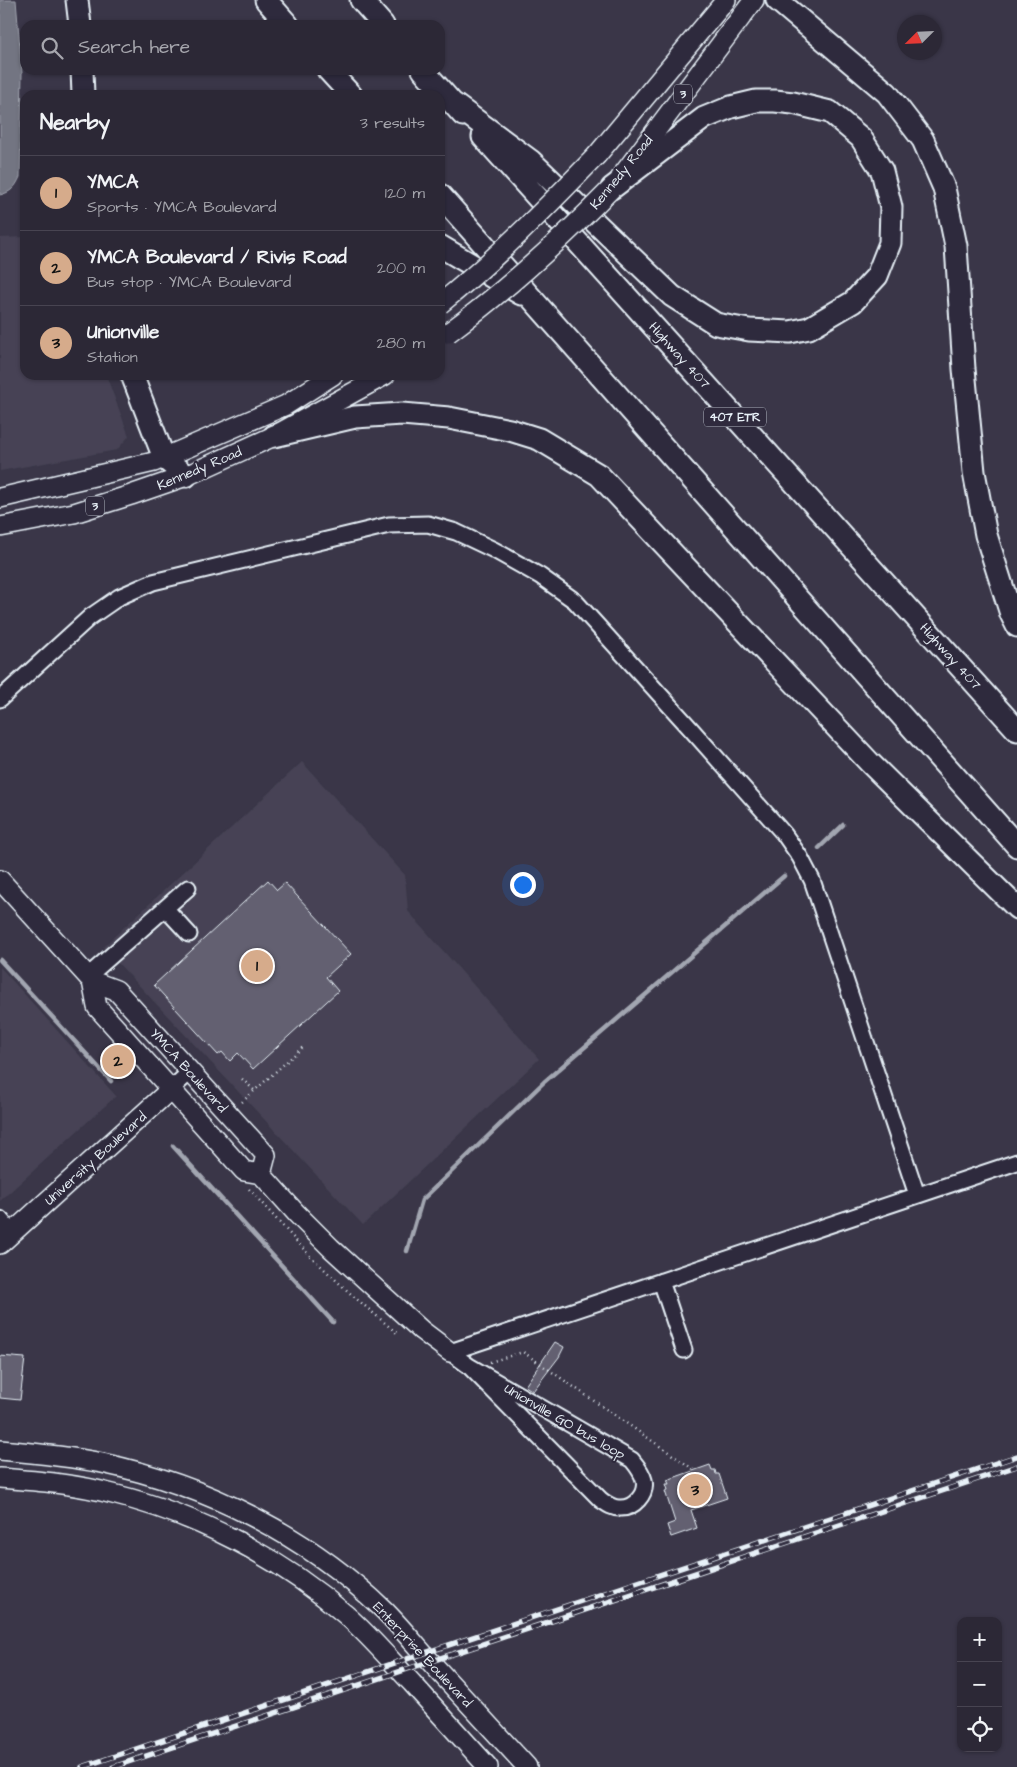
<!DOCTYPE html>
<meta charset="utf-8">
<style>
body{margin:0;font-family:"Architects Daughter",sans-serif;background:#383442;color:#f1f3f6}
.controls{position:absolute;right:15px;bottom:15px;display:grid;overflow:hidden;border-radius:10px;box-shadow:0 1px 4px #0004}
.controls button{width:45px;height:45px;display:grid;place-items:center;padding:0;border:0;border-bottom:1px solid #484451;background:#2c2836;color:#f1f3f6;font:25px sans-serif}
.compass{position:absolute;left:897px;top:15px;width:45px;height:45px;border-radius:50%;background:#2c2836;box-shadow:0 1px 4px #0004;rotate:246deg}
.you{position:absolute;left:522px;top:884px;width:18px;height:18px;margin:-12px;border:4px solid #fff;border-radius:50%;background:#1a73e8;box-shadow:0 0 0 8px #1a73e833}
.badge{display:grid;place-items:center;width:32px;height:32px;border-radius:50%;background:#d6ab8b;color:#111;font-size:16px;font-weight:700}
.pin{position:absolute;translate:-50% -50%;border:2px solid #fff;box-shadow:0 1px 5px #0006}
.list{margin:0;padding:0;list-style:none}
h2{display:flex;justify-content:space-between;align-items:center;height:65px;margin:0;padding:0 20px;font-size:21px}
h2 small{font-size:16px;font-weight:400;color:#a6a6ad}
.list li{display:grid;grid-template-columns:32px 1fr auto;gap:15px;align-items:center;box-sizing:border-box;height:75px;padding:0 20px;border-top:1px solid #484451}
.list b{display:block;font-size:19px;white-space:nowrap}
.list p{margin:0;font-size:16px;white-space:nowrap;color:#a6a6ad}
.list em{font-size:16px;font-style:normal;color:#a6a6ad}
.icon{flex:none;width:28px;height:28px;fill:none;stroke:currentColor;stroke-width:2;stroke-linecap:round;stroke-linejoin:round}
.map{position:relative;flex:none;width:1017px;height:1767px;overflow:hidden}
.search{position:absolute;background:#2c2836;box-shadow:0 1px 4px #0004;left:20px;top:20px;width:425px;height:55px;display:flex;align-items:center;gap:12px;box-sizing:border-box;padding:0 18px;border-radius:15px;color:#a6a6ad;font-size:19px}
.panel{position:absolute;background:#2c2836;box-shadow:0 1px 4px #0004;left:20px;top:90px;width:425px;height:290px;border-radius:15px}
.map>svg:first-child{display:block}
</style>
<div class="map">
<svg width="1017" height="1767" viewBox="0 0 1017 1767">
<rect width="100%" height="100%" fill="#3a3648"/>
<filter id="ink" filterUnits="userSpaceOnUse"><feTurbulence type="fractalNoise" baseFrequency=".02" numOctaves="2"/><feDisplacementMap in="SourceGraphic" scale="10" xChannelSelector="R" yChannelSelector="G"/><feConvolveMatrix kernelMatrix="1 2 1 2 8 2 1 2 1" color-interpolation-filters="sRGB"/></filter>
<g filter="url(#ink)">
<!-- built -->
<path fill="#464354" d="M25,237V375H106L129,436L117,450L0,471V238Z
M302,762L405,875L408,911L539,1059L363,1225L103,947Z
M0,967L116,1096L0,1201Z"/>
<!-- water -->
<path fill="#737482" stroke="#a2a6b1" d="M0,0H16L22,73L20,177C15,188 11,192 0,195Z"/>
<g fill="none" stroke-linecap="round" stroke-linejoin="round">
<!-- stream -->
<path stroke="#a2a6b1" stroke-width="4.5" d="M819,848L843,825
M0,960L111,1081
M173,1146L333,1322
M407,1251L422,1200L544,1082L784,876"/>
</g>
<!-- building -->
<path fill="#636171" stroke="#e8f1f8" d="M268,880L277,890L285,883L351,954L326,977L338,991L253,1069L238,1053L230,1061L222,1052L218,1055L154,985Z
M555,1342L564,1347L559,1357L533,1391L525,1386Z
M0,1356L25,1358L20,1400L0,1398Z
M710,1465L712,1470H715L716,1474H719L727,1498L691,1510L697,1528L671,1537L667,1525L675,1522L665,1491L668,1490L666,1484H669L667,1480Z"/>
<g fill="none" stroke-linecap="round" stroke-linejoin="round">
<defs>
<path id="minor" d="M0,699L90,617L119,597L153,582L389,525L428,524L456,532L494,550L540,576L575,601L690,728L784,834L800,857L812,880L917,1195
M165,908L189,934
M87,977L188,888
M170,1090L190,1072
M0,1219L12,1233
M661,1281L684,1350
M450,1352L1017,1162
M450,1352L469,1366L601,1500C607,1504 612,1508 619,1508C634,1509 647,1494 644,1480C642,1472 637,1466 632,1460L469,1366"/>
<path id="major" d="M597,155L726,0
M621,177L754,0
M0,498L154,462L286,405L333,375
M0,527L74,513L131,495L186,476L274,436L385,375
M0,880L92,981L116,990L266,1155L261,1174
M92,981L97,1007L244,1171L261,1174L297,1214L331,1248L421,1330L450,1352
M0,1244L170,1090
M0,1450C34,1453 68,1456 102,1463C206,1485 306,1535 384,1610C399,1625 413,1642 427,1658C460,1694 493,1730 527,1767
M0,1478C38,1481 76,1484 113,1494C198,1515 279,1557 346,1615C370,1636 390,1660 412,1683C437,1711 463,1739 488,1767"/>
<path id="highway" d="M77,0L80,25
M266,0L288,25
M361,0L383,25
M777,0L887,93L923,140L944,188L956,246L964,369L974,472L986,535L1011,614L1017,626
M82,70L83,95
M328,70L351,95
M423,70L463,115
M454,104L531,161L672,296L716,324L749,330L790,332L809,328L853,302L877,276L890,243L891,207L882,171L861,138L830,112L793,103L775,101H756L731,107L704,118L612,188
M483,137L1017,730
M440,195L1017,846
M440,246L521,294
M132,375L164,458L186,476
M274,436L355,417L402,414L449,418L510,430L539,439L599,475L870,763L1017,908"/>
</defs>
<!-- minor casing -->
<use href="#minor" stroke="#e8f1f8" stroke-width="19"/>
<!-- major casing -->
<use href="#major" stroke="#e8f1f8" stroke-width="22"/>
<!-- highway casing -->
<use href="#highway" stroke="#e8f1f8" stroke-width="25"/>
<!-- path -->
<path stroke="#e8f1f8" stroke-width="2.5" stroke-dasharray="1 4" stroke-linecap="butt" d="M242,1079L255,1091
M242,1102L304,1046
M249,1189L309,1255L352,1295L399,1335
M490,1362L523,1352L693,1469"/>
<!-- minor -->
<use href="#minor" stroke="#2f2a3d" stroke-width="15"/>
<!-- major -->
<use href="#major" stroke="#2f2a3d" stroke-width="19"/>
<!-- highway -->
<use href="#highway" stroke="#2f2a3d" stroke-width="21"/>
<defs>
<path id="rail" d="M82,1767L1017,1456
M113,1767L1017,1466"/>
</defs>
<!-- rail casing -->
<use href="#rail" stroke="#e8f1f8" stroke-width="5.5"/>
<!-- rail -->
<use href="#rail" stroke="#2f2a3d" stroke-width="4" stroke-dasharray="11" stroke-linecap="butt"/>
<defs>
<path id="major-bridge" d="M440,304C496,259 547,207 597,155
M448,333C508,289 560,241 612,188"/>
</defs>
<!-- major-bridge casing -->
<use href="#major-bridge" stroke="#e8f1f8" stroke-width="22" stroke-linecap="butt"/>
<!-- major-bridge -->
<use href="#major-bridge" stroke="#2f2a3d" stroke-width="19"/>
</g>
</g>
<g text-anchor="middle" stroke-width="4" stroke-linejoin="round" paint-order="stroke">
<!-- shield labels -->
<g fill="#2f2a3d" stroke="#b0b5c0" stroke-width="1">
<rect x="674" y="84.5" width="18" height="19" rx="4"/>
<rect x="704" y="407.5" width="62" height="19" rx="4"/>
<rect x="86" y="496.5" width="18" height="19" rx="4"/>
</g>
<g font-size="12" font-weight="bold" fill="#e8f1f8">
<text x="683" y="98">3</text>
<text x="735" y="421">407 ETR</text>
<text x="95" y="510">3</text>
</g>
<!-- street labels -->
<g font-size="14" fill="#e8f1f8" stroke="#2f2a3d">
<text transform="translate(621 172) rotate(-51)" y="5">Kennedy Road</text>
<text transform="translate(680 355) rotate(48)" y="5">Highway 407</text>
<text transform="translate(199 468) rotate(-23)" y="5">Kennedy Road</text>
<text transform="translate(951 656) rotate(48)" y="5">Highway 407</text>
<text transform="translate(189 1070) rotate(48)" y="5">YMCA Boulevard</text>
<text transform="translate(95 1158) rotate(-42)" y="5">University Boulevard</text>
<text transform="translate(565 1421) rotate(30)" y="5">Unionville GO bus loop</text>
<text transform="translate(423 1654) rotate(47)" y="5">Enterprise Boulevard</text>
</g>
</g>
</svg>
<div class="controls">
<button>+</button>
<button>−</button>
<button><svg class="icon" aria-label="locate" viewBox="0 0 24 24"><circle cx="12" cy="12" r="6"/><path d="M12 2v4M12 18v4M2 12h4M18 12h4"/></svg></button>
</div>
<svg class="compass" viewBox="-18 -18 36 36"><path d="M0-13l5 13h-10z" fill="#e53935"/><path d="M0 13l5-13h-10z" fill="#a6a6ad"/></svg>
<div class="you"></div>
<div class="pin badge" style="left:257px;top:966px">1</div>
<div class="pin badge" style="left:118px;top:1061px">2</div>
<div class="pin badge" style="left:695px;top:1490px">3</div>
<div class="search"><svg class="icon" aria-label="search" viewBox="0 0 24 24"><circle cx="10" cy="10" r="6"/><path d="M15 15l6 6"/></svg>Search here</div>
<section class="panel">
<h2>Nearby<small>3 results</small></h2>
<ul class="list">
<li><span class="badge">1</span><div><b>YMCA</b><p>Sports · YMCA Boulevard</p></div><em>120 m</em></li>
<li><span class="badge">2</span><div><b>YMCA Boulevard / Rivis Road</b><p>Bus stop · YMCA Boulevard</p></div><em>200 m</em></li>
<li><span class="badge">3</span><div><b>Unionville</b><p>Station</p></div><em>280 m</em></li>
</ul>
</section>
</div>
